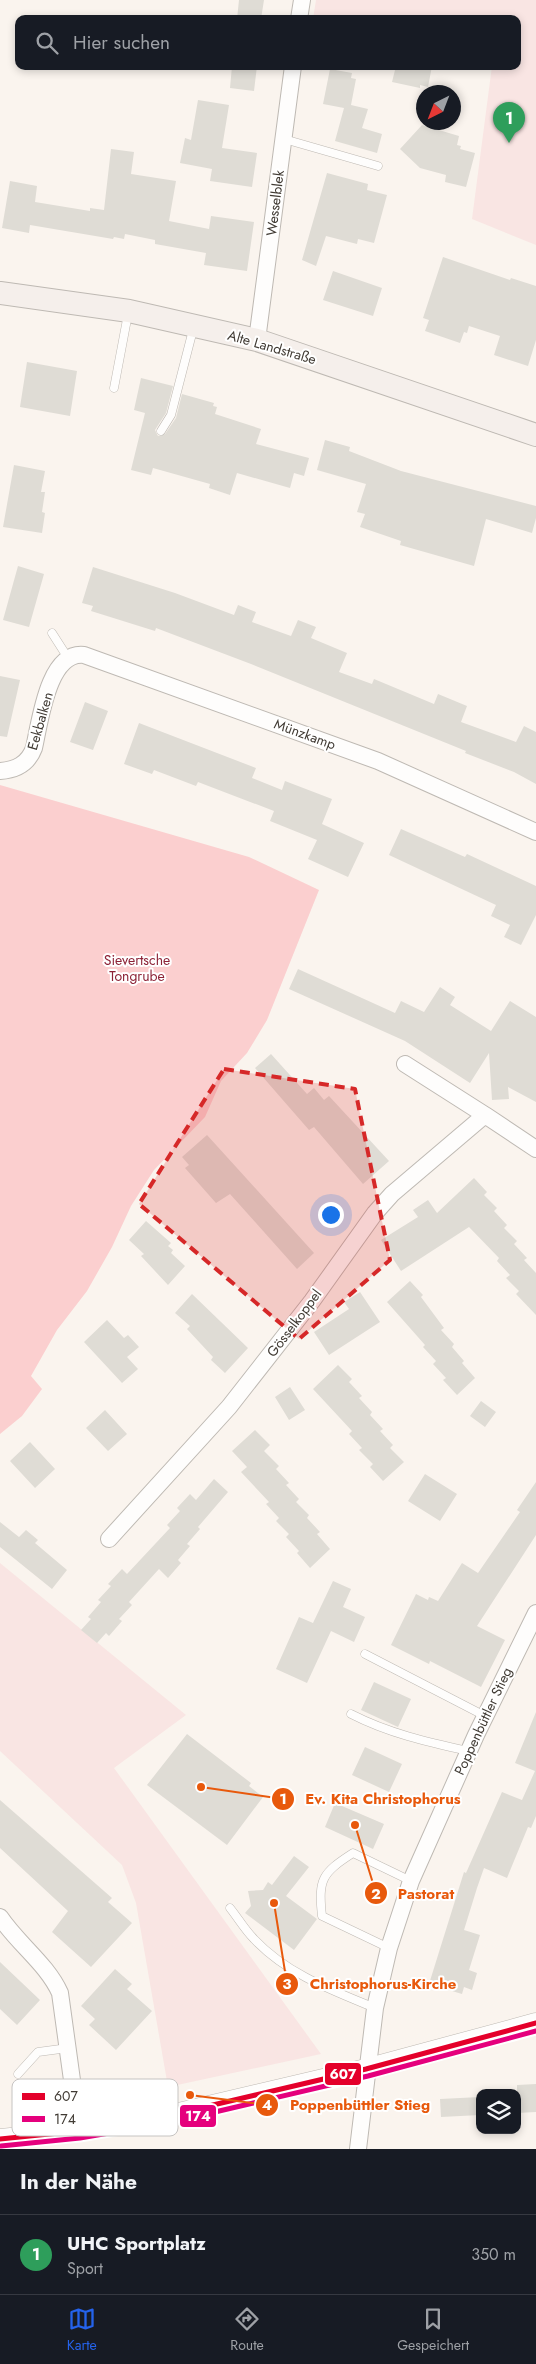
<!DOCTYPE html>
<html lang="de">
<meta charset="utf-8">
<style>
body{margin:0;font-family:Jost,sans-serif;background:#242831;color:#f1f3f6}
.controls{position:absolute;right:15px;bottom:15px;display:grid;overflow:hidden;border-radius:10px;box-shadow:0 2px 8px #0003}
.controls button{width:45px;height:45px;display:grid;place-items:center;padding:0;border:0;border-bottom:1px solid #363941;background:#171b24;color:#f1f3f6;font:25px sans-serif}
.compass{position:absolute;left:416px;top:85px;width:45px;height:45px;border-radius:50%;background:#171b24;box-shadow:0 2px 8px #0003;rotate:222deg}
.you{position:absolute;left:330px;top:1214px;width:18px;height:18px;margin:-12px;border:4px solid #fff;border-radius:50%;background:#1a73e8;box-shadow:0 0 0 8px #1a73e833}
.badge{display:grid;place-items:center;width:32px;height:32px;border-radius:50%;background:#2563eb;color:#fff;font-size:16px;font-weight:700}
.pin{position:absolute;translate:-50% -41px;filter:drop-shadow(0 1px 2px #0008)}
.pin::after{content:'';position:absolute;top:26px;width:18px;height:15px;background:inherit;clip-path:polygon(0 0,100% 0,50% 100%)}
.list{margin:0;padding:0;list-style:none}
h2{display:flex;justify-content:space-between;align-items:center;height:65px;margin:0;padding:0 20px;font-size:21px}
h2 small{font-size:16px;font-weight:400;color:#9ea1a6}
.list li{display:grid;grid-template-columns:32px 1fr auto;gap:15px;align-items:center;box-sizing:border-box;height:80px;padding:0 20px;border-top:1px solid #363941}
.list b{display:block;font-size:19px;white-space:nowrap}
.list p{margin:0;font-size:16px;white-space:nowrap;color:#9ea1a6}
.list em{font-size:16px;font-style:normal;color:#9ea1a6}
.icon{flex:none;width:28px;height:28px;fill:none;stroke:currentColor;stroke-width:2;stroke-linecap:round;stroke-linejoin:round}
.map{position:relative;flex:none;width:536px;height:2149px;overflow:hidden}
.search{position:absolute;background:#171b24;box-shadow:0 2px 8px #0003;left:15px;right:15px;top:15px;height:55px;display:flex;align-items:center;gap:12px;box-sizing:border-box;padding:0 18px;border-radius:10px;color:#9ea1a6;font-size:19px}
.sheet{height:145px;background:#171b24}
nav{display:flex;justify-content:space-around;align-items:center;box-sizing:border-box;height:70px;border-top:1px solid #363941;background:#171b24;font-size:14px;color:#9ea1a6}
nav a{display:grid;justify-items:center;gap:2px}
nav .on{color:#2563eb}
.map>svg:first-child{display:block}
</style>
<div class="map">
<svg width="536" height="2149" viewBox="0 0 536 2149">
<rect width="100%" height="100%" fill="#faf4ee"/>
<!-- green -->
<path fill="#f9e5e3" d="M316,0H536V245L472,219L492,66H517V19H395L385,16L378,19H313Z
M0,1563L186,1715L114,1768L321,2054L168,2087L136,1903L122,1865L0,1751Z"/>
<!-- forest -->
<path fill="#fbcfcf" d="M0,785L249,857L319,890L267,1020L247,1053L221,1081L205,1117L154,1170L131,1206L112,1247L87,1291L57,1330L31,1376L42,1389L22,1416L0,1434Z"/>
<!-- building -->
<path fill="#dfdcd5" d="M239,0H264L261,19H237Z
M232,66H257L254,91L230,88Z
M396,66H432L428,87L420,85V88L392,82Z
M330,69L352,73L351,78L356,79L351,105L368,109L362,128L382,134L377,153L335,141L344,108L323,104Z
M198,100L229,105L222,148L257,153L252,187L210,181L212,169L180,163L185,138L191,140Z
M422,125L459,136L457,145L461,146L460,149L475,153L466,187L445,182L446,175L420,168L400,149Z
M111,149L134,152L131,174L176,181L169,221L209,229L211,216L254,222L247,271L204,265L206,253L155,244V240L125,234L124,239L114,237L113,239L30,225L29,233L2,228L10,181L37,186L35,202L90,211V208L104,210Z
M327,173L368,184L367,190L387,195L374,243L358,239L357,244L326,236L316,266L302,260Z
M443,257L510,280L511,278L536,286V340L528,366L494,355L500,336L469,326L467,333L464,332L460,343L425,331L429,320L423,318Z
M333,271L382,288L373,316L323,300Z
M27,362L77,371L70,416L20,407Z
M141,378L173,386L166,413L155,430L158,436L165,434L176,418L182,394L214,403L213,406L217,407L215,414L261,429L256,444L309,458L304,476L294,473L290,488L237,473L230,495L209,488L210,484L153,468L151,475L131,470L145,413L134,410Z
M325,440L350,447L349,451L401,471L536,506V518L532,533L486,519L474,566L400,545L401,541L360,527L365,514L357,512L366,484L317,470Z
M14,465L45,471L41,492H45L42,512L45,513L42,533L3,527Z
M18,566L44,574L29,627L3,620Z
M93,567L175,593L234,615L238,605L256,612L252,622L291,636L298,620L316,627L311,638L347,653L339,672L372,684L374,679L434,704L438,694L467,706L461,722L516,742L524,726L536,732V784L514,772L465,753L466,751L251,664L156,628L155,631L91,611L93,606L82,603Z
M0,676L20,680L7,737L0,736Z
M85,702L108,711L93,750L70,742Z
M139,723L256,768L252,778L282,790L285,781L332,799L322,824L364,843L348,877L308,859L317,840L270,821L274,811L198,782L196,786L154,770L152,774L124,764Z
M401,829L465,857L467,854L536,886V915L521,945L504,937L510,925L491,916L496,905L389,855Z
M298,969L395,1013L401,1001L424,1012L440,987L455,997L450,1005L491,1031L510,1001L536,1017V1102L508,1087L509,1099L492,1100L489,1053L470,1083L405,1041L289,989Z
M271,1054L307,1094L314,1088L324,1100L329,1096L389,1161L363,1184L314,1127L309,1130L255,1068Z
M207,1135L314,1253L297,1269L230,1194L216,1203L185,1168L189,1165L182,1157Z
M474,1178L487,1192L484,1195L497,1208L494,1211L507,1225L504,1228L517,1241L514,1244L527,1258L524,1260L536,1273V1315L516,1294L519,1291L506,1278L510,1275L497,1261L499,1258L469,1227L401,1271L381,1240L418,1217L413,1210L428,1200L437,1213Z
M146,1221L171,1243L168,1246L173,1250L171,1253L185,1266L168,1285L141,1256L144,1254L129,1240Z
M410,1281L423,1295L421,1297L444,1328L441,1330L454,1344L452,1347L464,1361L462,1363L475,1378L457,1395L443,1380L446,1378L433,1364L436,1361L423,1347L425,1345L387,1302Z
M360,1292L380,1322L329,1355L314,1332L349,1309L344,1302Z
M192,1294L248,1348L225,1373L211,1360L213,1357L187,1329L190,1326L175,1313Z
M107,1320L124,1338L128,1335L139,1347L127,1357L138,1369L122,1383L84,1342Z
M338,1365L352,1379L349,1382L362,1396L359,1398L372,1412L370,1415L383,1429L380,1431L393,1445L390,1448L404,1462L383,1481L370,1467L373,1464L359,1450L362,1448L349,1434L352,1431L313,1389Z
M290,1387L305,1410L289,1420L275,1397Z
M481,1401L496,1412L485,1427L470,1416Z
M105,1410L127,1434L108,1451L86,1428Z
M255,1430L270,1445L264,1451L279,1466L276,1469L289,1483L286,1485L299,1499L296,1502L309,1515L307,1518L320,1532L317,1534L330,1549L310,1568L297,1553L299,1551L286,1537L289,1534L276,1521L279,1518L266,1504L269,1502L241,1472L247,1467L232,1451Z
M30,1442L55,1469L35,1488L10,1461Z
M425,1474L457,1494L440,1521L408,1501Z
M214,1479L228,1492L198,1527L200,1529L187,1544L190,1546L178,1560L181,1563L168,1578L159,1569L129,1602L132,1605L119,1619L122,1621L109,1636L106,1633L97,1643L81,1630L91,1619L88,1617L101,1602L98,1600L111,1586L108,1584L122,1569L127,1574L170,1528L167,1525L180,1511L177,1508L190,1494L196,1500Z
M536,1482V1535L477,1626L505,1640L481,1687L430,1661L429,1664L391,1645L416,1594L428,1600L429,1597L438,1601L462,1563L478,1573L520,1512L517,1510Z
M0,1522L19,1537L26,1530L38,1540L35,1543L67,1570L52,1589L0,1547Z
M333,1581L351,1589L343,1607L365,1617L354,1642L331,1631L307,1683L276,1669L299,1617L313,1623Z
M374,1682L411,1699L398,1727L361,1710Z
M536,1712V1816L531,1828L528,1827L507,1878L484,1868L477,1888L464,1930L480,1935L469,1970L477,1973L472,1990L464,1987L462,1994L429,1984L464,1872L466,1873L502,1792L522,1800L535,1771L515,1763Z
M187,1734L251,1783L249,1786L263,1797L227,1845L147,1785Z
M365,1747L402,1764L389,1792L352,1775Z
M0,1800L112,1898L108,1902L132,1923L91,1967L52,1932L68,1911L0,1848Z
M335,1803L384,1824L373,1849L325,1827Z
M294,1856L309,1867L286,1896L317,1919L294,1950L245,1913L251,1906L248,1891L263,1890L268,1882L272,1885Z
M0,1962L40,2000L17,2025L0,2009Z
M115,1969L132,1984L127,1989L152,2011L116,2050L89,2025L95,2019L81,2006Z
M536,2084V2112L517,2113V2085Z
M480,2097V2115L441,2117L440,2099Z"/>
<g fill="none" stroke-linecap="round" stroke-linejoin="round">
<defs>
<path id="service" d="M284,139L378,166
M114,388L128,314
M161,431L171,415L194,326
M52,633L68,658
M365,1654L485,1716
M351,1714C388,1733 427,1742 468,1751
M230,1908C238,1918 245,1930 254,1939C287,1974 331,1990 375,2008
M389,1948L322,1916C318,1879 322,1873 353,1853L411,1881
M18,2074L38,2052L68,2048"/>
<path id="minor" d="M299,19L302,0
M257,340L293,66
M0,771C16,770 28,764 34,748C40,722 48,651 84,655L378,761L536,832
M405,1064L485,1115
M109,1539L229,1407L312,1301L375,1213L392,1194L485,1115L536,1149
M0,1917C18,1944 47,1964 60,1993L79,2131
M358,2149L375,2008L389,1948L411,1881L476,1735L536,1613"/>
<path id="tertiary" d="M0,2139L79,2131L166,2116L366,2069L536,2023"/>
<path id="secondary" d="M0,293L129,311L257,340L536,435"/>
</defs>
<!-- service casing -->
<use href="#service" stroke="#beb9b3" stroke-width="9"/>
<!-- minor casing -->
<use href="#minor" stroke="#beb9b3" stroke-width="18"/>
<!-- tertiary casing -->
<use href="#tertiary" stroke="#beb9b3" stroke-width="21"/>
<!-- secondary casing -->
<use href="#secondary" stroke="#beb9b3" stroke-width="24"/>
<!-- service -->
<use href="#service" stroke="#fefdfc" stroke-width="8"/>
<!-- minor -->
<use href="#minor" stroke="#fefdfc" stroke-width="16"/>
<!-- tertiary -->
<use href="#tertiary" stroke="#fefdfc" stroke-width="20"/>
<!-- secondary -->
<use href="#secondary" stroke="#f5efeb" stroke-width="22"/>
<defs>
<path id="bus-1" d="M0,2139L79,2131L166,2116L366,2069L536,2023"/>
<path id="bus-2" d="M1,2146L80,2138L168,2123L368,2076L536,2031"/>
</defs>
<!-- bus-1 casing -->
<use href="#bus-1" stroke="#fff" stroke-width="9"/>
<!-- bus-2 casing -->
<use href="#bus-2" stroke="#fff" stroke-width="9"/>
<!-- bus-1 -->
<use href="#bus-1" stroke="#e4002b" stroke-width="5"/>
<!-- bus-2 -->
<use href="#bus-2" stroke="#e5007d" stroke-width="5"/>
</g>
<!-- marked area -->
<path fill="#d62828" fill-opacity="0.2" stroke="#d62828" stroke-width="4" stroke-dasharray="10 6" stroke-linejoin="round" d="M224,1069L355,1089L390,1260L299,1339L139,1204Z"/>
<g text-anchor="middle" stroke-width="4" stroke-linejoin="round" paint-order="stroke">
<!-- street labels -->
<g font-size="14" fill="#413b34" stroke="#fff">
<text transform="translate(275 203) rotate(-83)" y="5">Wesselblek</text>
<text transform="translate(272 347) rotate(16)" y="5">Alte Landstraße</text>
<text transform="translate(40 721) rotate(-74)" y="5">Eekbalken</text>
<text transform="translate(305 734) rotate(20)" y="5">Münzkamp</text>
<text transform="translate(294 1323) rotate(-53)" y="5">Gösselkoppel</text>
<text transform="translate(483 1721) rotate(-65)" y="5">Poppenbüttler Stieg</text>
</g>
<!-- park labels -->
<g font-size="14" fill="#8c2236" stroke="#fff">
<text x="137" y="965">Sievertsche<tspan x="137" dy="16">Tongrube</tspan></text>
</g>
</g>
<!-- legend -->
<rect x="12" y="2079" width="166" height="57" rx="8" fill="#fff" stroke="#c6c4c2" stroke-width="1"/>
<rect x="22" y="2093" width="23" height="7" fill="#e4002b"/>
<rect x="22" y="2116" width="23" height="6" fill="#e5007d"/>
<g font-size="14" fill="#413b34">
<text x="54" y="2101">607</text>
<text x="54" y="2124">174</text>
</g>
<!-- callouts -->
<path fill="none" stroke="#e8590c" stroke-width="2" d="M201 1787L283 1799M355 1825L376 1893M274 1903L287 1984M190 2095L267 2105"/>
<g fill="#e8590c" stroke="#fff" stroke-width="2">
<circle cx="201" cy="1787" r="5"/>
<circle cx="355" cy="1825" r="5"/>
<circle cx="274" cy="1903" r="5"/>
<circle cx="190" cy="2095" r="5"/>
<circle cx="283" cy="1799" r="12"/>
<circle cx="376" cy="1893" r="12"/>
<circle cx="287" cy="1984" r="12"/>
<circle cx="267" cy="2105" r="12"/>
</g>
<g font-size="15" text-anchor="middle" font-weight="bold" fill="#fff">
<text x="283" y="1804">1</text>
<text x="376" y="1899">2</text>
<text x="287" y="1989">3</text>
<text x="267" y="2110">4</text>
</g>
<g font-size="15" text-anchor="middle" font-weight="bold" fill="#e8590c" stroke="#fff" stroke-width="4" stroke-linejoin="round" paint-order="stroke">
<text x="383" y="1804">Ev. Kita Christophorus</text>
<text x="426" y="1899">Pastorat</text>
<text x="383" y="1989">Christophorus-Kirche</text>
<text x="360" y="2110">Poppenbüttler Stieg</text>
</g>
<g stroke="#fff" stroke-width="2">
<rect x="324" y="2062" width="38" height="24" rx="5" fill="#e4002b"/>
<rect x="179" y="2104" width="38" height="24" rx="5" fill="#e5007d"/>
</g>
<g font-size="14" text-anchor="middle" font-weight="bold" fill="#fff">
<text x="343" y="2079">607</text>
<text x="198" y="2121">174</text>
</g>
</svg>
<div class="controls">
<button><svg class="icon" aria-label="layers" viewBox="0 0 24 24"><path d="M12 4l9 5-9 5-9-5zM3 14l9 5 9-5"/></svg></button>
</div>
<svg class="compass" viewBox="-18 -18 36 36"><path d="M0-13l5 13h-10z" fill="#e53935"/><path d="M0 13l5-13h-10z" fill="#9ea1a6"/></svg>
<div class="you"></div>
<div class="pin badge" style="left:509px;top:143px;background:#2e9e5b">1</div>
<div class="search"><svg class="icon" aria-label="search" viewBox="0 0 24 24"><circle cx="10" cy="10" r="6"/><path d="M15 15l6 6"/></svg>Hier suchen</div>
</div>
<section class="sheet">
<h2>In der Nähe<small></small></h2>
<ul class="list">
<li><span class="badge" style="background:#2e9e5b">1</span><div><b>UHC Sportplatz</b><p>Sport</p></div><em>350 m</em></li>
</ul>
</section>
<nav>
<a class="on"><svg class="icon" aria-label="map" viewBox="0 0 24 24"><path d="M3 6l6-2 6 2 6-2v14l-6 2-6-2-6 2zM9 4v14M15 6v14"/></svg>Karte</a>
<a><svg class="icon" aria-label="directions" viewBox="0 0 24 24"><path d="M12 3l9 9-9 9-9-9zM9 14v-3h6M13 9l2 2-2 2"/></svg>Route</a>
<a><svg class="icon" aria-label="saved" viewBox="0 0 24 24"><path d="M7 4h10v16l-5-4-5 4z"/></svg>Gespeichert</a>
</nav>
